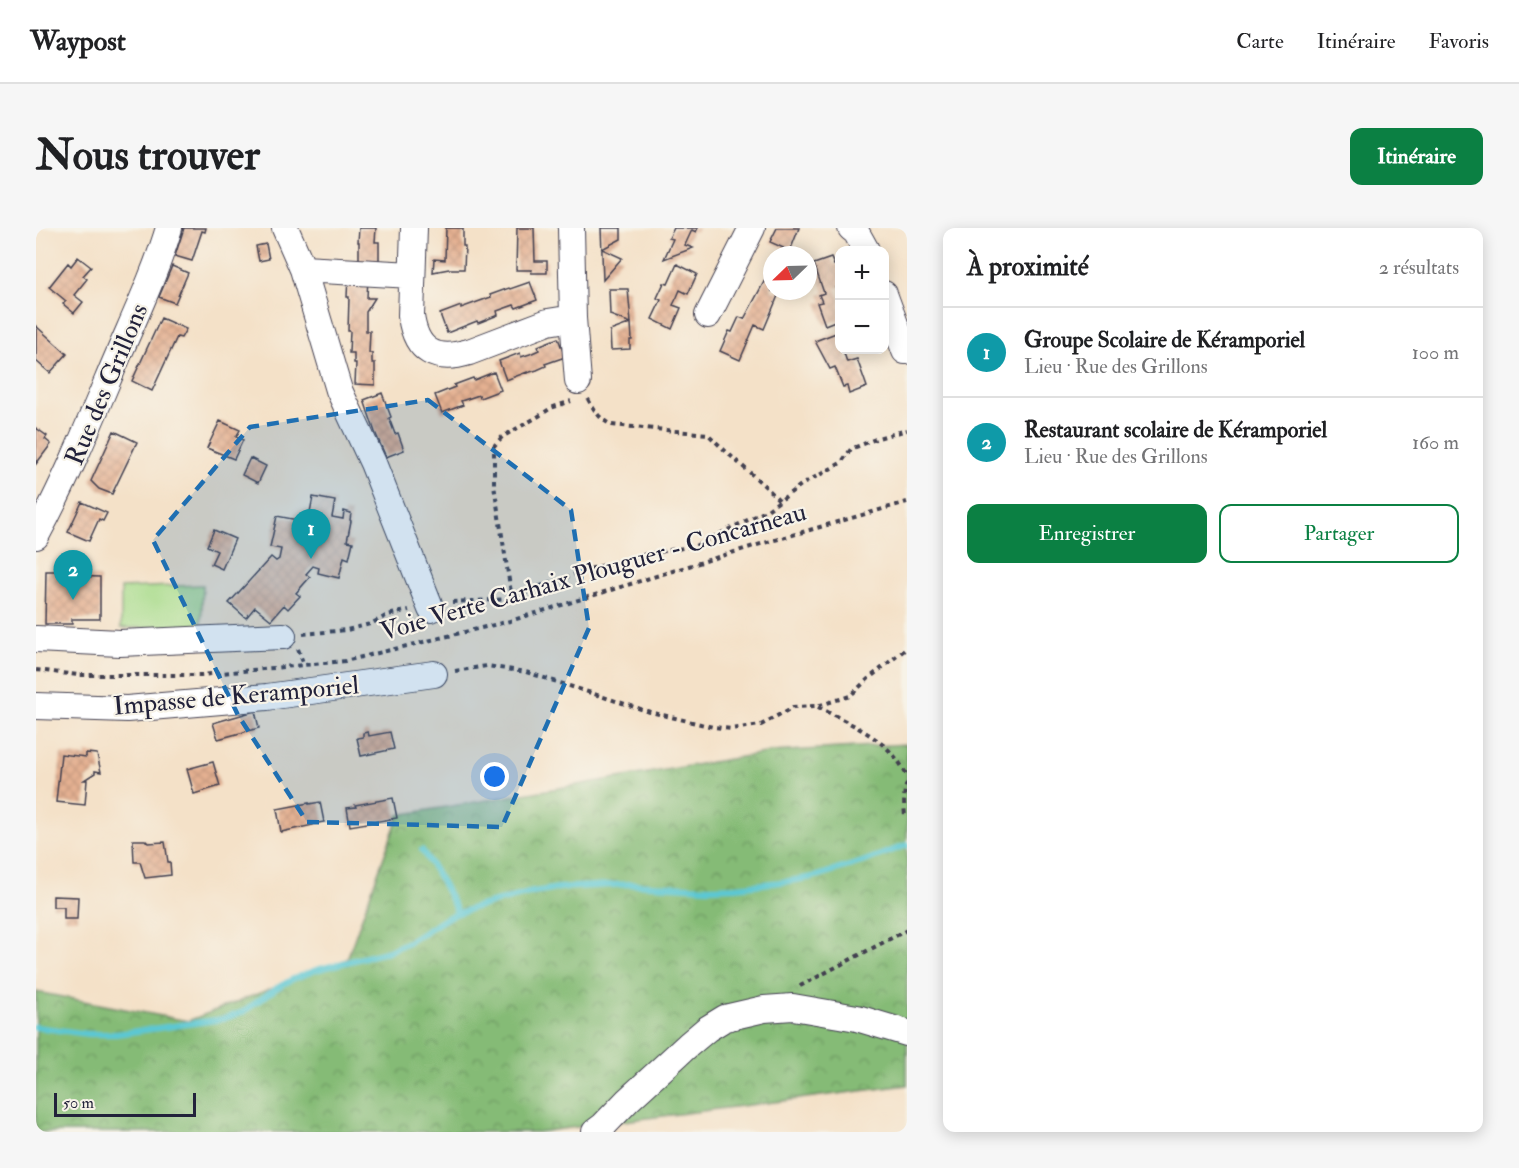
<!DOCTYPE html>
<html lang="fr">
<meta charset="utf-8">
<style>
body{margin:0;font-family:"IM FELL Double Pica",serif;background:#f6f6f6;color:#202124}
.controls{position:absolute;right:18px;top:18px;display:grid;overflow:hidden;border-radius:12px;box-shadow:0 3px 15px #0003}
.controls button{width:54px;height:54px;display:grid;place-items:center;padding:0;border:0;border-bottom:2px solid #e0e0e0;background:#fff;color:#202124;font:30px sans-serif}
.compass{position:absolute;left:727px;top:18px;width:54px;height:54px;border-radius:50%;background:#fff;box-shadow:0 3px 15px #0003;rotate:247deg}
.scale{position:absolute;left:18px;bottom:15px;width:142px;box-sizing:border-box;padding-left:6px;border:3px solid #22223b;border-top:0;font-size:16px;line-height:21px;white-space:nowrap;color:#22223b;-webkit-text-stroke:4px #f7f3e8;paint-order:stroke}
.you{position:absolute;left:459px;top:549px;width:21px;height:21px;margin:-15px;border:4px solid #fff;border-radius:50%;background:#1a73e8;box-shadow:0 0 0 9px #1a73e833}
.badge{display:grid;place-items:center;width:39px;height:39px;border-radius:50%;background:#0b8043;color:#fff;font-size:20px;font-weight:700}
.pin{position:absolute;translate:-50% -50px;filter:drop-shadow(0 2px 3px #0008)}
.pin::after{content:'';position:absolute;top:32px;width:21px;height:18px;background:inherit;clip-path:polygon(0 0,100% 0,50% 100%)}
.list{margin:0;padding:0;list-style:none}
h2{display:flex;justify-content:space-between;align-items:center;height:78px;margin:0;padding:0 24px;font-size:26px}
h2 small{font-size:20px;font-weight:400;color:#757577}
.list li{display:grid;grid-template-columns:39px 1fr auto;gap:18px;align-items:center;box-sizing:border-box;height:90px;padding:0 24px;border-top:2px solid #e0e0e0}
.list b{display:block;font-size:22px;white-space:nowrap}
.list p{margin:0;font-size:20px;white-space:nowrap;color:#757577}
.list em{font-size:20px;font-style:normal;color:#757577}
.actions{display:flex;gap:12px;padding:18px 24px}
.actions a{flex:1;padding:14px 0;border:2px solid #0b8043;border-radius:12px;text-align:center;font-size:21px;color:#0b8043}
.actions .main{background:#0b8043;color:#fff}
.map{position:relative;flex:none;width:871px;height:904px;overflow:hidden;border-radius:12px}
header{display:flex;align-items:center;gap:36px;box-sizing:border-box;height:84px;padding:0 30px;background:#fff;border-bottom:2px solid #e0e0e0}
header strong{font-size:28px}
nav{display:flex;gap:33px;margin-inline-start:auto;font-size:21px}
.intro{display:flex;align-items:center;justify-content:space-between;box-sizing:border-box;height:144px;padding:0 36px}
h1{margin:0;font-size:42px}
.button{padding:15px 27px;border-radius:12px;background:#0b8043;color:#fff;font-size:21px;font-weight:700}
main{display:flex;gap:36px;padding:0 36px}
aside{flex:1;background:#fff;border-radius:12px;box-shadow:0 3px 15px #0003}
.map>svg:first-child{display:block}
</style>
<header>
<strong>Waypost</strong>
<nav><a>Carte</a><a>Itinéraire</a><a>Favoris</a></nav>
</header>
<div class="intro"><h1>Nous trouver</h1><a class="button">Itinéraire</a></div>
<main>
<div class="map">
<svg width="871" height="904" viewBox="0 0 871 904">
<defs>
<pattern id="forest-crowns" width="20" height="18" patternUnits="userSpaceOnUse" patternTransform="scale(1.5)"><rect width="20" height="18" fill="#85bb76"/><path d="M2 6a3 3 0 1 1 6 0M12 15a3 3 0 1 1 6 0" fill="none" stroke="#6c9862"/></pattern>
<pattern id="building-cross-hatch" width="8" height="8" patternUnits="userSpaceOnUse" patternTransform="scale(1.5)"><rect width="8" height="8" fill="#e4b091"/><path d="M0 0l8 8M0 8l8-8" fill="none" stroke="#c3977e"/></pattern>
</defs>
<rect width="100%" height="100%" fill="#f7f3e8"/>
<filter id="ink" filterUnits="userSpaceOnUse"><feTurbulence type="fractalNoise" baseFrequency=".0167" numOctaves="2"/><feDisplacementMap in="SourceGraphic" scale="12" xChannelSelector="R" yChannelSelector="G"/><feConvolveMatrix kernelMatrix="1 2 1 2 8 2 1 2 1" color-interpolation-filters="sRGB"/></filter>
<filter id="wash" filterUnits="userSpaceOnUse"><feTurbulence type="fractalNoise" baseFrequency=".008" numOctaves="4" result="noise"/><feDisplacementMap in="SourceGraphic" scale="24" xChannelSelector="R" yChannelSelector="G"/><feGaussianBlur stdDeviation="1.35" result="paint"/><feColorMatrix in="noise" values="0 0 0 0 0 0 0 0 0 0 0 0 0 0 0 0 0 1.4 0 .05"/><feComposite in="paint" operator="in"/></filter>
<g filter="url(#wash)">
<rect width="100%" height="100%" fill="#f4e1c8"/>
<!-- forest -->
<path fill="url(#forest-crowns)" stroke="#546e58" stroke-width="1.5" d="M871,516V857L502,904H0V764L152,793L311,731L363,587L735,524Z"/>
<!-- garden -->
<path fill="#a7db8a" stroke="#647e62" stroke-width="1.5" d="M167,357L165,399L85,400V360Z"/>
<g fill="none" stroke-linecap="round" stroke-linejoin="round">
<!-- stream -->
<path stroke="#5bc7d3" stroke-width="6" d="M386,622L406,654L422,685
M0,799L52,806H80L187,791L207,784L239,761L257,751L280,742L353,723L374,713L414,688L440,679L497,664L523,660L595,656L672,660L700,659L754,653L777,649L826,634L871,617"/>
</g>
<g id="blocks">
<!-- building -->
<path fill="url(#building-cross-hatch)" d="M148,0H170L169,4L166,3L156,33L139,28Z
M323,0H340L339,14H343V37L323,36V14H322Z
M410,0H427V18H429L428,41H413L397,44L398,31L409,32Z
M481,0H498L499,33H511V45H495L496,42H480Z
M565,0H585V11L566,21L586,30L567,52Z
M638,0H662L660,4L656,2L649,17L657,20L628,31L637,11L633,10Z
M741,0H763L754,23L734,14Z
M230,16L233,31L223,33L220,18Z
M42,29L55,39L47,48L51,51L38,67L47,74L38,85L27,76L30,73L13,59L32,35L35,38Z
M795,30L798,37L802,36L804,41V59L800,60L804,70V91L789,97L781,75L786,74L783,67L788,65L778,36Z
M641,36L661,46L652,66L644,62L641,69L637,77L645,80L636,101L616,91L625,72L621,70L628,55L632,56Z
M136,38L152,45L139,75L123,69Z
M736,39V63H744L728,101L719,97L704,132L684,123L693,103L696,104L703,89L708,91Z
M312,48L332,49L331,70H339L330,84V103H334L333,125H336V135H339V157L319,156L320,135H318V125H313L314,103H312L313,69H311Z
M494,54L501,72L480,80L478,77L461,83L462,87L442,95L441,93L411,105L404,86L425,78V80L455,69L454,67L473,60L474,61Z
M573,61H592L595,95L574,87Z
M125,90L150,101L145,110L141,109L116,163L96,153Z
M595,95L596,112H594V121L575,122L574,103Z
M0,98L31,126L14,145L0,133Z
M800,105L804,113V122H807L811,134L821,131L831,159L813,166L811,158L807,159L799,139L794,141L779,113Z
M522,110L529,129L509,136L510,138L501,142L491,145V144L470,152L463,133L484,125L485,129L494,126L503,122L502,118Z
M458,144L465,162L444,170L443,167L425,173L427,177L406,185L399,167L419,159L418,157L437,150L438,152Z
M346,165L355,189L353,190L359,206L362,205L368,222L350,229L339,204L328,172Z
M184,193L204,202L200,209L207,212L198,231L171,220Z
M0,200L11,208L9,211L15,216L0,236Z
M78,203L101,214L76,266L63,261L55,253Z
M214,230L230,238L222,255L206,247Z
M277,269L299,273L296,289L307,291L308,283L315,285L314,292L315,293L311,313L317,314L313,331L308,329L303,350L282,345L283,340L277,338L270,346L274,349L260,365L264,368L252,381L248,377L235,392L219,379L210,390L193,375L235,329L240,333L243,331L245,321L234,319L241,288L262,292L261,297L271,299Z
M46,274L71,285L67,293L63,291L53,313L32,304Z
M178,302L199,311L186,341L175,336L181,323L171,318Z
M10,343H36L35,348L64,349V391H36V396H9Z
M219,483L223,500L182,511L177,495Z
M332,504L333,508L354,504L358,521L325,528L321,510L327,509V505Z
M50,525L61,526L65,544L59,543V545L48,552H51L49,577L20,574L25,526L50,529Z
M177,534L184,558L158,566L151,541Z
M357,570L361,590L314,598L311,580L320,579L319,577Z
M284,574L288,594L277,596V597L245,604L241,581L273,575V576Z
M97,612H109L112,615L129,614L132,634H134L135,647L109,650L104,634H98Z
M17,668L42,669L41,691H28V679H17Z"/>
</g>
</g>
<g filter="url(#ink)">
<use href="#blocks" fill-opacity="0" stroke="#423f50" stroke-width="1.5"/>
<g fill="none" stroke-linecap="round" stroke-linejoin="round">
<defs>
<path id="minor" d="M249,0L267,41L303,162L337,235L395,381
M378,0L375,88C380,124 400,134 433,124L512,94L537,90L535,0
M815,0L820,4L830,22
M267,41L376,47
M848,66L869,123
M672,87L716,0
M537,90L542,153
M0,308C30,253 54,194 78,137C97,92 119,47 133,0
M0,411L84,415L247,408
M0,478L91,481L231,469L398,446
M559,904L567,898L592,872L652,817L671,801L689,790L728,781L757,779L821,790L871,805"/>
</defs>
<!-- minor casing -->
<use href="#minor" stroke="#423f50" stroke-width="28"/>
<!-- path -->
<path stroke="#423f50" stroke-width="4" stroke-dasharray="4.5 4.5" stroke-linecap="butt" d="M552,171C558,182 564,192 576,197L672,206C695,230 721,249 744,273
M476,371L458,257V218L466,209L503,188L515,180L535,173
M416,374L476,371L507,357L557,340L611,326L659,318L730,283L765,257L805,235L815,221L842,210L871,202
M267,406L311,402L334,396L352,387L373,382
M262,421L268,437
M0,442L42,447H165L309,433L474,393L718,318L871,274
M419,443L451,438L490,444L614,484L677,499L695,501L725,497L757,479L781,478L814,468L832,451L871,420
M782,479C816,497 854,511 871,548
M871,555C867,566 868,576 869,588L871,589
M764,758L871,702"/>
<!-- minor -->
<use href="#minor" stroke="#fff" stroke-width="26"/>
</g>
</g>
<!-- marked area -->
<path fill="#1f6fb2" fill-opacity="0.2" stroke="#1f6fb2" stroke-width="4.5" stroke-dasharray="12 8" stroke-linejoin="round" d="M392,172L535,282L553,400L466,599L271,594L202,487L117,312L214,199Z"/>
<g text-anchor="middle" stroke-width="4.5" stroke-linejoin="round" paint-order="stroke">
<!-- street labels -->
<g font-size="26" fill="#22223b" stroke="#f7f3e8">
<text transform="translate(70 156) rotate(-67)" y="9">Rue des Grillons</text>
<text transform="translate(557 343) rotate(-16)" y="9">Voie Verte Carhaix Plouguer - Concarneau</text>
<text transform="translate(200 467) rotate(-5)" y="9">Impasse de Keramporiel</text>
</g>
</g>
</svg>
<div class="controls">
<button>+</button>
<button>−</button>
</div>
<svg class="compass" viewBox="-18 -18 36 36"><path d="M0-13l5 13h-10z" fill="#e53935"/><path d="M0 13l5-13h-10z" fill="#757577"/></svg>
<div class="scale">50 m</div>
<div class="you"></div>
<div class="pin badge" style="left:275px;top:331px;background:#0f9aa8">1</div>
<div class="pin badge" style="left:37px;top:372px;background:#0f9aa8">2</div>
</div>
<aside>
<h2>À proximité<small>2 résultats</small></h2>
<ul class="list">
<li><span class="badge" style="background:#0f9aa8">1</span><div><b>Groupe Scolaire de Kéramporiel</b><p>Lieu · Rue des Grillons</p></div><em>100 m</em></li>
<li><span class="badge" style="background:#0f9aa8">2</span><div><b>Restaurant scolaire de Kéramporiel</b><p>Lieu · Rue des Grillons</p></div><em>160 m</em></li>
</ul>
<div class="actions"><a class="main">Enregistrer</a><a>Partager</a></div>
</aside>
</main>
